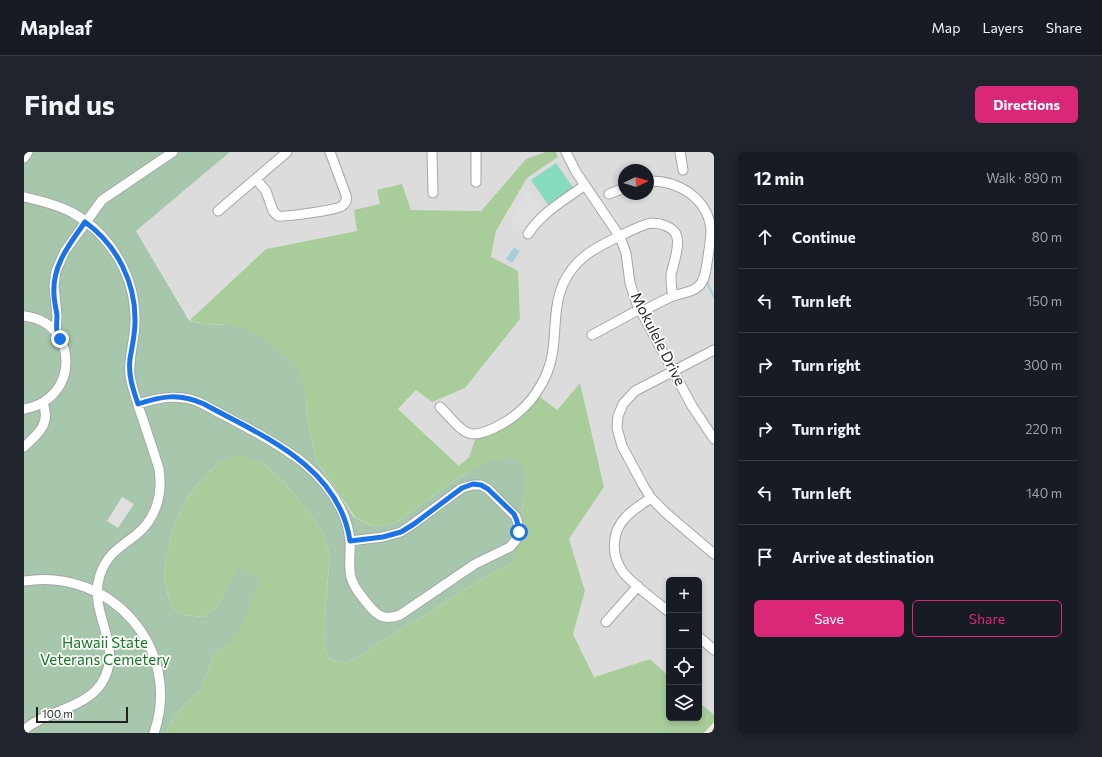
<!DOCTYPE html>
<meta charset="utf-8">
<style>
body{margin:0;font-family:Commissioner,sans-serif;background:#20242c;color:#f1f3f6}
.controls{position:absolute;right:12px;bottom:12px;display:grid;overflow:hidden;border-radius:6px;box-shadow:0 2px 6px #0003}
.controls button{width:36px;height:36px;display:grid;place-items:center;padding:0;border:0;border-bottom:1px solid #363941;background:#171b24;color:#f1f3f6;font:20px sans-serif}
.compass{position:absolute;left:594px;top:12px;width:36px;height:36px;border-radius:50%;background:#171b24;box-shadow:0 2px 6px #0003;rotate:86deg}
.scale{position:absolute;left:12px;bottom:10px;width:92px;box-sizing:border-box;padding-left:4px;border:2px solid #1f1f1f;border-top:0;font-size:11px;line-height:14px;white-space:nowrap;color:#1f1f1f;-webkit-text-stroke:3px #fff;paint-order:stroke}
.stop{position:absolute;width:12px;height:12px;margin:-9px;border:3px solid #1a73e8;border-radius:50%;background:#fff}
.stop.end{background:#1a73e8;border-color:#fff;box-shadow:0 1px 4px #0008}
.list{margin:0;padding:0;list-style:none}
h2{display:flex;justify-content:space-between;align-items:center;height:52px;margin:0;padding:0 16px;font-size:17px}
h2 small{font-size:13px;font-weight:400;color:#9ea1a6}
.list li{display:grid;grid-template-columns:26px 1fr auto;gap:12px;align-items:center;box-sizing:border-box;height:64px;padding:0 16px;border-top:1px solid #363941}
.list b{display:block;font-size:15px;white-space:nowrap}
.list em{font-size:13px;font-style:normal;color:#9ea1a6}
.actions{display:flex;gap:8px;padding:12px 16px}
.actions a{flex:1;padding:9px 0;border:1px solid #db2777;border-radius:6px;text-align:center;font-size:14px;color:#db2777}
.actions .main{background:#db2777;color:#fff}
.icon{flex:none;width:22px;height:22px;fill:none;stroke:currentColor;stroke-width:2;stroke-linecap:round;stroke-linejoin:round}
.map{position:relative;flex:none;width:690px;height:581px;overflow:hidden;border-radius:6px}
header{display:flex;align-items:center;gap:24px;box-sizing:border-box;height:56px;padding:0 20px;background:#171b24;border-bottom:1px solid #363941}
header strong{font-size:19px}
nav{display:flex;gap:22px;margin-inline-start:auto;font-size:14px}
.intro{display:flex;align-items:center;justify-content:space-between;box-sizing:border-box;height:96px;padding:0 24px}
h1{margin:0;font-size:28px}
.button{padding:10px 18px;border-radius:6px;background:#db2777;color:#fff;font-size:14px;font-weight:700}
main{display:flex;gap:24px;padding:0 24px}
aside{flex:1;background:#171b24;border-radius:6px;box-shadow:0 2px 6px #0003}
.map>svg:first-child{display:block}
</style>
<header>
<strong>Mapleaf</strong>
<nav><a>Map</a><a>Layers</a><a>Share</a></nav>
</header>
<div class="intro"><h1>Find us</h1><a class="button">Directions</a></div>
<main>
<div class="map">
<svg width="690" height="581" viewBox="0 0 690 581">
<rect width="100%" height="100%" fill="#efece5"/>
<!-- residential -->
<path fill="#dddcdc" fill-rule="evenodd" d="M206,0H521L502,7L457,59L386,58L353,38L357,52L333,79L242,97L166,168L112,79Z
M532,0H690V563L675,550V428H645V524L626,507L570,525L549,482L561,439L545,387L580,335L555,232L533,258L496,262L453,282L445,305L435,314L374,257L392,238L467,105L472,79L503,26L534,5ZM600,18H624V42H600Z"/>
<!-- forest -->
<path fill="#a8cd9b" d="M521,0H532L534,5L503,26L472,79L467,105L494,119L496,167L441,236L408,250L392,238L374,257L435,314L445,305L453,282L496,262L512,242L533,258L556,231L580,335L545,387L561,439L549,482L570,525L626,507L645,524V566H675V550L690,563V570L680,581H142L150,565L177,537L190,503L202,493L214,417L194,454L179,465L159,463L151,458L145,447L140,426L142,404L147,383L155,363L165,343L178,327L194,311L214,301L242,313L258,328L287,363L299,382L306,403L302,448L300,493L305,507L320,511L340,502L357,489L395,467L469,420L488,411L500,346L447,318L428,330L372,371L350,375L331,365L293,310L283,266L282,244L205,172L183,173L166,168L242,97L333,79L330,58L356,52L353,38L378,32L387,58L457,59L502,7Z"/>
<!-- cemetery -->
<path fill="#a7c7ad" d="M0,0H206L112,79L165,168L183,173L205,172L226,178L263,204L277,222L282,244L283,266L293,310L330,365L350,375L372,371L428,330L447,318L467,309L489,305L499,312L501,324L500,346L496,367L494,390L488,411L469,420L395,467L357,489L340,502L320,511L305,507L300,493L302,448L306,403L299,382L287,363L258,328L242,313L214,302L194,311L178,327L165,343L155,363L147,383L142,405L140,426L145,447L151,458L159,463L179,465L194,454L214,416L237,428L216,477L202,493L190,503L177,537L150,565L142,581H0Z"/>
<!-- pitch -->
<path fill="#86dbbe" d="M532,11L550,37L525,54L507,28Z"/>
<!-- parking -->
<path fill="#dfdfdf" d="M504,38L523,66L506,84L486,68Z
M98,345L110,352L94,376L83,369Z"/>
<!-- water -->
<path fill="#a7cddb" d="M490,95L496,99L488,111L482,107Z"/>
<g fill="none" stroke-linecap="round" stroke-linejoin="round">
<!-- stream -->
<path stroke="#a7cddb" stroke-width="2" d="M683,130L690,145"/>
<defs>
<path id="minor" d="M408,0L409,41
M452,0V30
M542,0L552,20L596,85L602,101L606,131L613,152L668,254L690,287
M656,0L659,18
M0,6L4,0
M232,27L242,39L249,59L254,64C262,65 313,58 318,54C322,51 323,47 322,43L306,0
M585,42L600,36
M0,45C17,49 34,53 49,61C87,83 112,125 111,170C111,188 104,206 106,224C108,235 112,246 115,256C122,277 129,297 135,317C139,342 132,367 112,383C96,395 83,402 76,423C63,462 102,494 77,532C60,557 23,558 0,578
M194,59L263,0
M504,82C518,60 541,48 561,33
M617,160C627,155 637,149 647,145C656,141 668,141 675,134C682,127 682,115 684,105C685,96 687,87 687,78C684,46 654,28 624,29
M0,164C56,170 56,248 0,257
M32,181L33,164L30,134L32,119L41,99L78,48L149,0
M568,183L616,157
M690,198L611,239L599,252L594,264L593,276L598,294L619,333L627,346L643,362L690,402
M114,252C137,245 157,241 179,252C197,262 215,271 233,281C268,301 298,319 317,357C322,367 325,378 326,389C327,401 324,413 327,425C329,433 334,440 339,446C349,459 357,471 376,463L451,412L486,395L492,388L495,380L494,372L492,365L464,337L457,333H449L438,336L389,372L377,380L359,385L326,389
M416,255C441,280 442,292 478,272C505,257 525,229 529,198C532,174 530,151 540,130C545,120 552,111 561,104C570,96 617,72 628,71C637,71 648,75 652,82C657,92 649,113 647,123C647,131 647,137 649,144
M0,295C14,282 27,272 19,251
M627,346C618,352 608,358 601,366C587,381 587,404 599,420C609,433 632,449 645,460
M0,429C87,415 159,497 130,581
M582,470L614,434
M675,485L690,498"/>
</defs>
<!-- minor casing -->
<use href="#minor" stroke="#a6a6a6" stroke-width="11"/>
<!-- minor -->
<use href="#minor" stroke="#fff" stroke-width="9"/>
</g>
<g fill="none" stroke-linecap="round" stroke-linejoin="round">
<!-- route -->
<path stroke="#1a73e8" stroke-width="5" d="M36,187C31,179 33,172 33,163C32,156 30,149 30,142C28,113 46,92 61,70C93,93 112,131 111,170C111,183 108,194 106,207C104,223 109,237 114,252C138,244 155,241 180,252C238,284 315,314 326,389L359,385L377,380L390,372L438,336L449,332L457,333L464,337L490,362L493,369L495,380"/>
</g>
<g text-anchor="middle" stroke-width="3.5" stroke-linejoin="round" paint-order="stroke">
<!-- street labels -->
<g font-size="15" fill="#1f1f1f" stroke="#fff">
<text transform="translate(634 187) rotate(63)" y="5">Mokulele Drive</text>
</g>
<!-- park labels -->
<g font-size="15" fill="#0f7a1c" stroke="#fff">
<text x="81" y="496">Hawaii State<tspan x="81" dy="17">Veterans Cemetery</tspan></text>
</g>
</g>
</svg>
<div class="controls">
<button>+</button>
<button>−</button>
<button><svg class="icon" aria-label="locate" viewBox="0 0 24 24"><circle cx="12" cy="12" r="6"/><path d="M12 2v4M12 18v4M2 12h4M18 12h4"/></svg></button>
<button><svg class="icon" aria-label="layers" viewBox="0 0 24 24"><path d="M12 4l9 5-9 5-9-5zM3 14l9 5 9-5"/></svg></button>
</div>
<svg class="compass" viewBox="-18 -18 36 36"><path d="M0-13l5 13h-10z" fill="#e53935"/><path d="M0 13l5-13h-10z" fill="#9ea1a6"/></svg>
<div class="scale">100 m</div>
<div class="stop" style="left:495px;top:380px"></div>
<div class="stop end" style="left:36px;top:187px"></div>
</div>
<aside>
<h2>12 min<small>Walk · 890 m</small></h2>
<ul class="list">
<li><svg class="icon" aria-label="ahead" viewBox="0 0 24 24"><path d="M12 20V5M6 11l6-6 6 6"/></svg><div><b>Continue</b></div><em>80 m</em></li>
<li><svg class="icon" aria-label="left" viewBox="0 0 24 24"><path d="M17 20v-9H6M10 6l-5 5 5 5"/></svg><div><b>Turn left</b></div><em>150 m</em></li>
<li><svg class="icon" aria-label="right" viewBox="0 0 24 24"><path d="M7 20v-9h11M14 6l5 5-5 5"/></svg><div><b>Turn right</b></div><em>300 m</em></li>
<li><svg class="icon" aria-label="right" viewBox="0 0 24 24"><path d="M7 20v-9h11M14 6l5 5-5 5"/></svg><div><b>Turn right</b></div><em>220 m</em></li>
<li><svg class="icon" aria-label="left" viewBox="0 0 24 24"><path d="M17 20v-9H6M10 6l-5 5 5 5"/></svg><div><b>Turn left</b></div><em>140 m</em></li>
<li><svg class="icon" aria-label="arrive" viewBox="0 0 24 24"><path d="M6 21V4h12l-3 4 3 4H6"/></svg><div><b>Arrive at destination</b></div></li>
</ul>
<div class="actions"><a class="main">Save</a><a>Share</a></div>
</aside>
</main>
